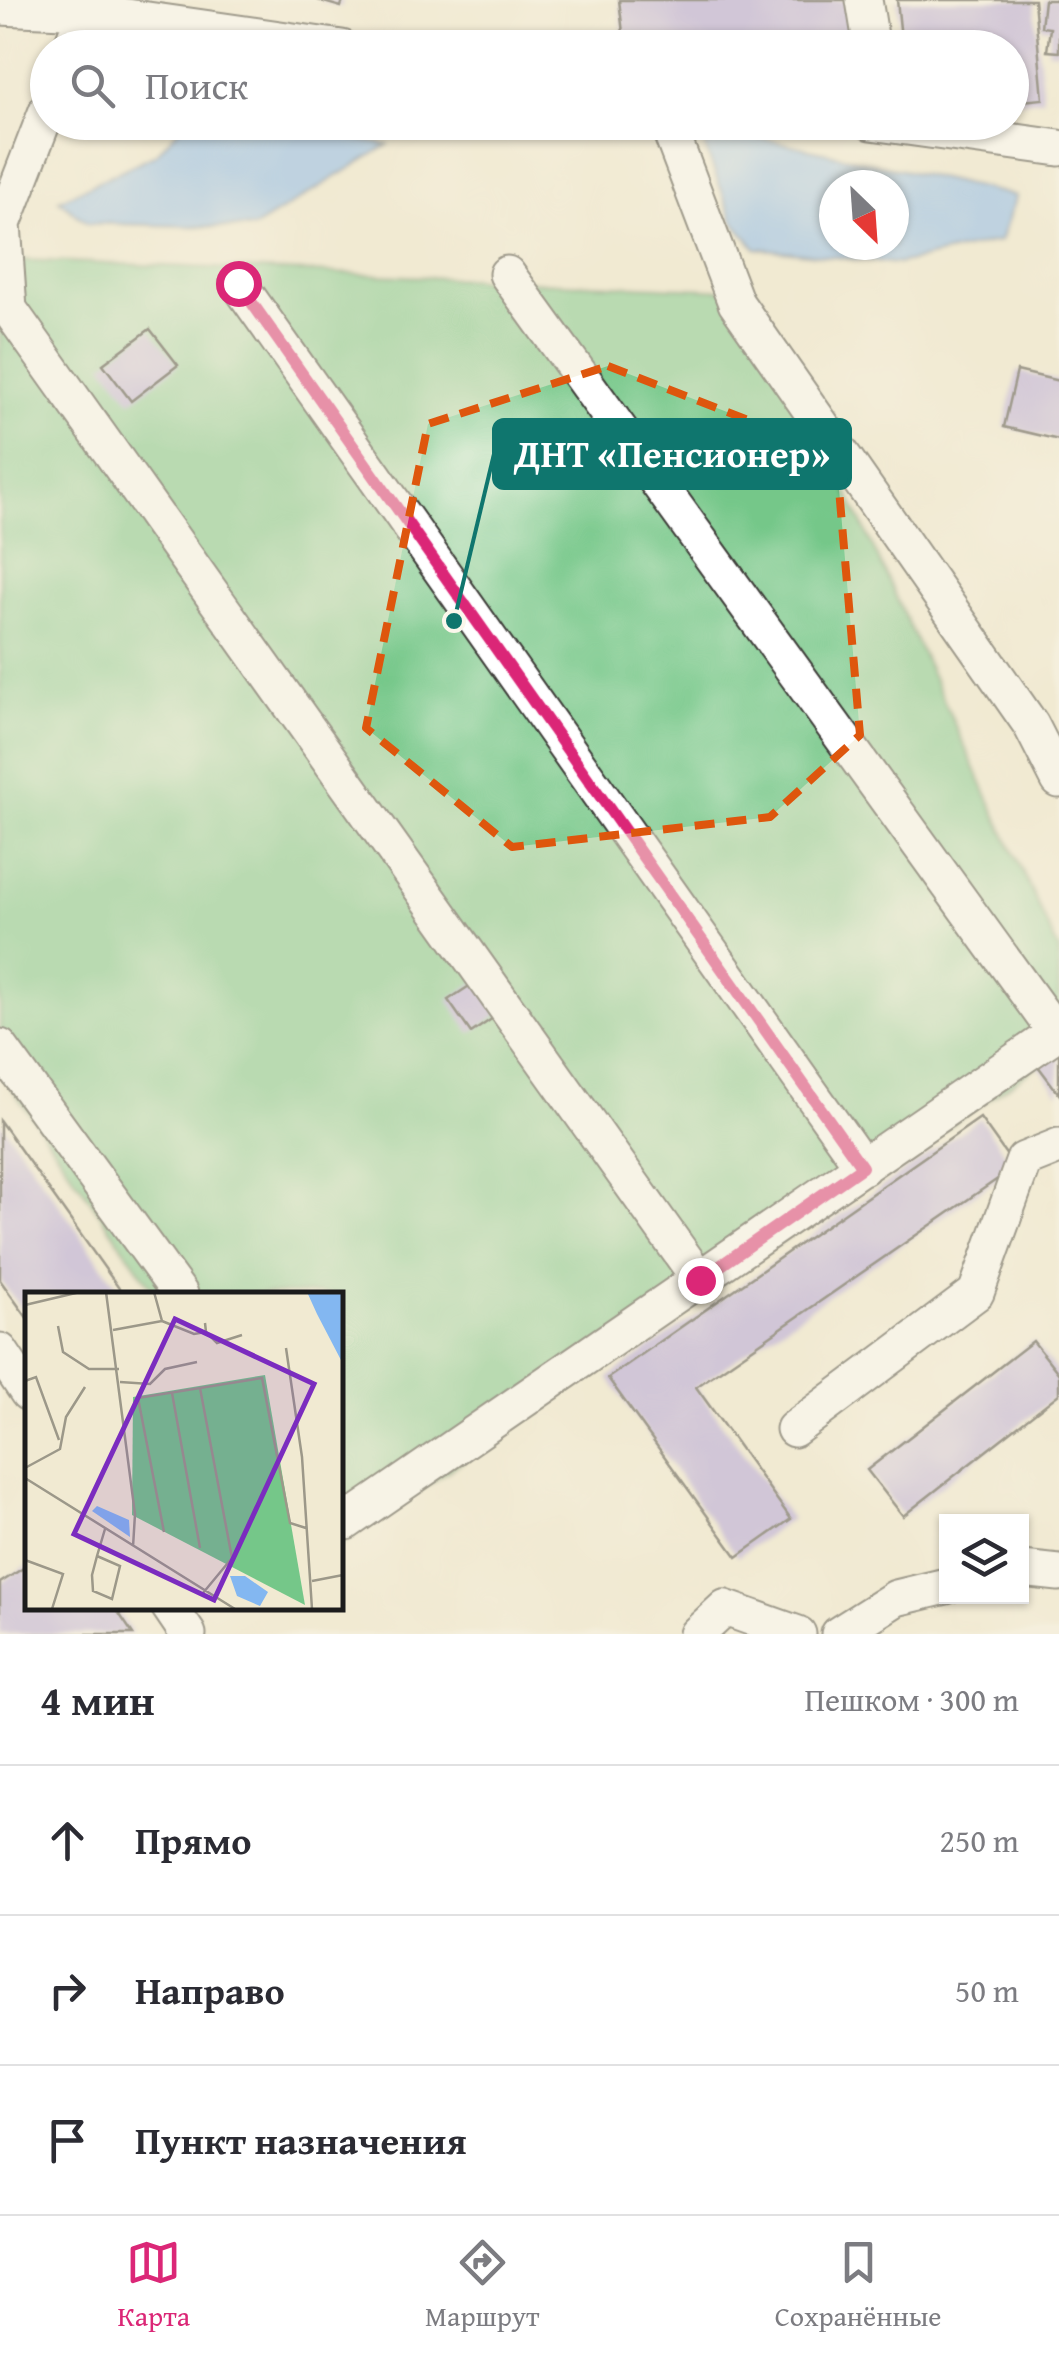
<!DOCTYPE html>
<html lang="ru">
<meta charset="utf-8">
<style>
body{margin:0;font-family:"Gentium Book Plus",serif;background:#f2f2f3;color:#2b2b33}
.controls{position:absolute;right:30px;bottom:30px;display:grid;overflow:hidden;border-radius:0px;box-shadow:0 2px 8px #0004}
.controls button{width:90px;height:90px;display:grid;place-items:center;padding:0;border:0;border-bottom:2px solid #e1e1e2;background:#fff;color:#2b2b33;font:50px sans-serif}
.compass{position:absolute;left:819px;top:170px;width:90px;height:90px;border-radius:50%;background:#fff;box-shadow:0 2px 8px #0004;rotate:155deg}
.stop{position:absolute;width:30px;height:30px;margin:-22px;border:8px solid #db2777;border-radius:50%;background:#fff}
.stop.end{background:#db2777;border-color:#fff;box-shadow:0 2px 10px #0008}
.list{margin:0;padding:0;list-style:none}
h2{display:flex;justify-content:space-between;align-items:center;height:130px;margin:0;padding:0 40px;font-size:42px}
h2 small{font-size:32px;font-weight:400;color:#7c7c81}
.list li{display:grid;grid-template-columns:65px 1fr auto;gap:30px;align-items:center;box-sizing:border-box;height:150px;padding:0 40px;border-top:2px solid #e1e1e2}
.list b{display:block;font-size:38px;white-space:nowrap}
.list em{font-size:32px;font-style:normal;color:#7c7c81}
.icon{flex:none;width:55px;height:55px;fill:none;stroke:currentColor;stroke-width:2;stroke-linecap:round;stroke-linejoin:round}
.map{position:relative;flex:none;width:1059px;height:1634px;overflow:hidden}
.search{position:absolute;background:#fff;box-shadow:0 2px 8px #0004;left:30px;right:30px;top:30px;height:110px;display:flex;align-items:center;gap:25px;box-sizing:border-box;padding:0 35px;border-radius:55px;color:#7c7c81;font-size:38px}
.sheet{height:580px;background:#fff}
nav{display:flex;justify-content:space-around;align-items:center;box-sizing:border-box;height:140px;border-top:2px solid #e1e1e2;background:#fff;font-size:28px;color:#7c7c81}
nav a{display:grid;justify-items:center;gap:5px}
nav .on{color:#db2777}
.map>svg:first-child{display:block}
</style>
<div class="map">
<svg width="1059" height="1634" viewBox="0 0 1059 1634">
<rect width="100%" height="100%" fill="#fbf7ec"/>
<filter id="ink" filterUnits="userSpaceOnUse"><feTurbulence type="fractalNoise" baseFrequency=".01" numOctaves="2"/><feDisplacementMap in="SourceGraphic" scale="20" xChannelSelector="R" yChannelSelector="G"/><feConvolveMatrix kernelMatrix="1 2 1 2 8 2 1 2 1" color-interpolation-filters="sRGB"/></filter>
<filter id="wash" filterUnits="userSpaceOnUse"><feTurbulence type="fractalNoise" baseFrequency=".0048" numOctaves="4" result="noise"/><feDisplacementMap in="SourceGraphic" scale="40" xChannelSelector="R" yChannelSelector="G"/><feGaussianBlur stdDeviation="2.25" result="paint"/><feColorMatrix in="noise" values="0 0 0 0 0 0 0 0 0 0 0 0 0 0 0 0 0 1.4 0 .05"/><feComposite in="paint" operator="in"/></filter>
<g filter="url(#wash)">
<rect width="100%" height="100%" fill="#f1ead2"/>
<!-- green -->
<path fill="#75c789" stroke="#487252" stroke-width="2.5" d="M0,259L755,291L1059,951V1051L340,1545V1294H156L0,1071Z"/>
<!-- water -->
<path fill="#83b7f1" stroke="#506a86" stroke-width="2.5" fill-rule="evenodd" d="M185,122L265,123L388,145L253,228L87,223L59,200L156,154Z
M744,134L1016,196L1000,241L898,264L756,248L734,222L704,145ZM834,185H894V245H834Z"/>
<g id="blocks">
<!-- building -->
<path fill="#ab9bdd" d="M317,0H343L341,7Z
M619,0H852L853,44L624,41Z
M897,0H1034L1043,99L1012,102V48H902Z
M1044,0H1059V52L1047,51L1050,28L1041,27Z
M150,329L178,365L131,401L103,364Z
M1017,371L1059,381V440L1004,427Z
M480,979L502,1012L471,1033L448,1000Z
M1059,1051V1094L1038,1066Z
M980,1118L1015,1167L696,1387L791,1519L737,1557L608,1378Z
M0,1121L123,1294H28V1319L0,1280Z
M1033,1341L1059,1374V1394L903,1516L867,1470Z
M28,1565V1606H114L133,1634H0V1583Z"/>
</g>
</g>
<g filter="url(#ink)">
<use href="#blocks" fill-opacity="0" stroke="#3c3b37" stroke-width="2.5"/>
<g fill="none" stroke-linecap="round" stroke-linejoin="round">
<defs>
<path id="minor" d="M864,0L872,48
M0,7L85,11L342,48
M71,48L85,11
M48,108L3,224L9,309L700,1280
M667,122L736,303L1031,725L1059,780
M871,122L1059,148
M238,283L863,1167
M0,1047L180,1294
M0,1351L28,1393
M794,1429L976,1293L1024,1160L1059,1146
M340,1514L346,1522L1056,1033L507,274
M1022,1569L1059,1573
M169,1606L188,1634
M697,1634L725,1608L798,1634
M839,1634L896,1598L946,1586"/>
</defs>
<!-- minor casing -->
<use href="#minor" stroke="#3c3b37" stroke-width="39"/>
<!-- minor -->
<use href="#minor" stroke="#fff" stroke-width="35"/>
</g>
</g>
<g fill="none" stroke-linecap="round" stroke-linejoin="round" filter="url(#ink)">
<!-- route -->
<path stroke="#db2777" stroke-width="12" d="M238,283L862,1167L700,1280"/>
</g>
<!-- marked area -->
<path d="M0 0H1059V1634H0ZM608,366L836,454L860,735L770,817L512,847L366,728L428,424Z" fill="#f1ead2" fill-opacity=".55" fill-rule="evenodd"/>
<path fill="none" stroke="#de560d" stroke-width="8" stroke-dasharray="20 12" stroke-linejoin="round" d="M608,366L836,454L860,735L770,817L512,847L366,728L428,424Z"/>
<!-- overview -->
<g transform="translate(25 1292)">
<rect width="318" height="318" fill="#f1ead2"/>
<path d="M240,83L280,313L107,223L108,105Z" fill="#75c789"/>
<path d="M282,0H317V70L292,22ZM72,214L104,228L105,245L67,219ZM205,284H220L243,300L235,314L212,304Z" fill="#83b7f1"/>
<path fill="none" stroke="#9c9889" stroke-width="2.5" d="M81,0L110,222L108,255M0,13L55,0M137,29L169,42L181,40L180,31M33,34L38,60L64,77H94M88,38L137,29L129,0M181,40L192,51L217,43M261,56L277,165L287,317M0,89L11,85L34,148M95,90L125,92L140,77L172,70M175,96L207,266L178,301M147,101L175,256M0,176L35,157L41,125L60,95M0,186L210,317M139,240L113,106L237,86L265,231L281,236M72,264L95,274L87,307L68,299L67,283L72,264L80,237M0,268L38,282L27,317M287,289L318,283"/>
<path fill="#7b2cbf" fill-opacity="0.15" stroke="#7b2cbf" stroke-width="5" d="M150,27L289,92L189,308L49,242Z"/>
<rect width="318" height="318" fill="none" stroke="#1c1c1c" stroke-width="5"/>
</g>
<!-- callouts -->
<path fill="none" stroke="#0f766e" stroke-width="4" d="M454 621L494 454"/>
<circle fill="#0f766e" stroke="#fbf7ec" stroke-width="4" cx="454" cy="621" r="10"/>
<rect fill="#0f766e" stroke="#0f766e" stroke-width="4" x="494" y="420" width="356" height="68" rx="10"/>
<g font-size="38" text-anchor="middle" font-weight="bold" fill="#fff">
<text x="672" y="467">ДНТ «Пенсионер»</text>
</g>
</svg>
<div class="controls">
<button><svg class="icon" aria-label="layers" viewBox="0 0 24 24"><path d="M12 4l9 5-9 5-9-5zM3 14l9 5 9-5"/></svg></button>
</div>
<svg class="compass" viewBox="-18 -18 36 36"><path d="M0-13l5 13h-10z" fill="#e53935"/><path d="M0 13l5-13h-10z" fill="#7c7c81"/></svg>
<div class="stop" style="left:238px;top:283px"></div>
<div class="stop end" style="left:700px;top:1280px"></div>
<div class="search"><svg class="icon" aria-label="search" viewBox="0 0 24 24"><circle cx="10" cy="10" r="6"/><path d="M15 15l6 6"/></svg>Поиск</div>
</div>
<section class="sheet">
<h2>4 мин<small>Пешком · 300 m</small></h2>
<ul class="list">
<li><svg class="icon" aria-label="ahead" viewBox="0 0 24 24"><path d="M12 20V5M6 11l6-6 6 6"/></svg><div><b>Прямо</b></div><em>250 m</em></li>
<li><svg class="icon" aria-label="right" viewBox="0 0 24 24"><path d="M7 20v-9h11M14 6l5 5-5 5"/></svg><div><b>Направо</b></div><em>50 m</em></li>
<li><svg class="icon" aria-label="arrive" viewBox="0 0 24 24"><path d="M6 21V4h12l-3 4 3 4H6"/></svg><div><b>Пункт назначения</b></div></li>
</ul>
</section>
<nav>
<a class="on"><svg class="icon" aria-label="map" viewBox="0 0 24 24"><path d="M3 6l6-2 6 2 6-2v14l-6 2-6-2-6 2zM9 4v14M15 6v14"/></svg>Карта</a>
<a><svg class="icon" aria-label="directions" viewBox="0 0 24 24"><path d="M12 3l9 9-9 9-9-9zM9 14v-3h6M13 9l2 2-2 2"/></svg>Маршрут</a>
<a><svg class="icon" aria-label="saved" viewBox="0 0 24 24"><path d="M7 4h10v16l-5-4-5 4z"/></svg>Сохранённые</a>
</nav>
